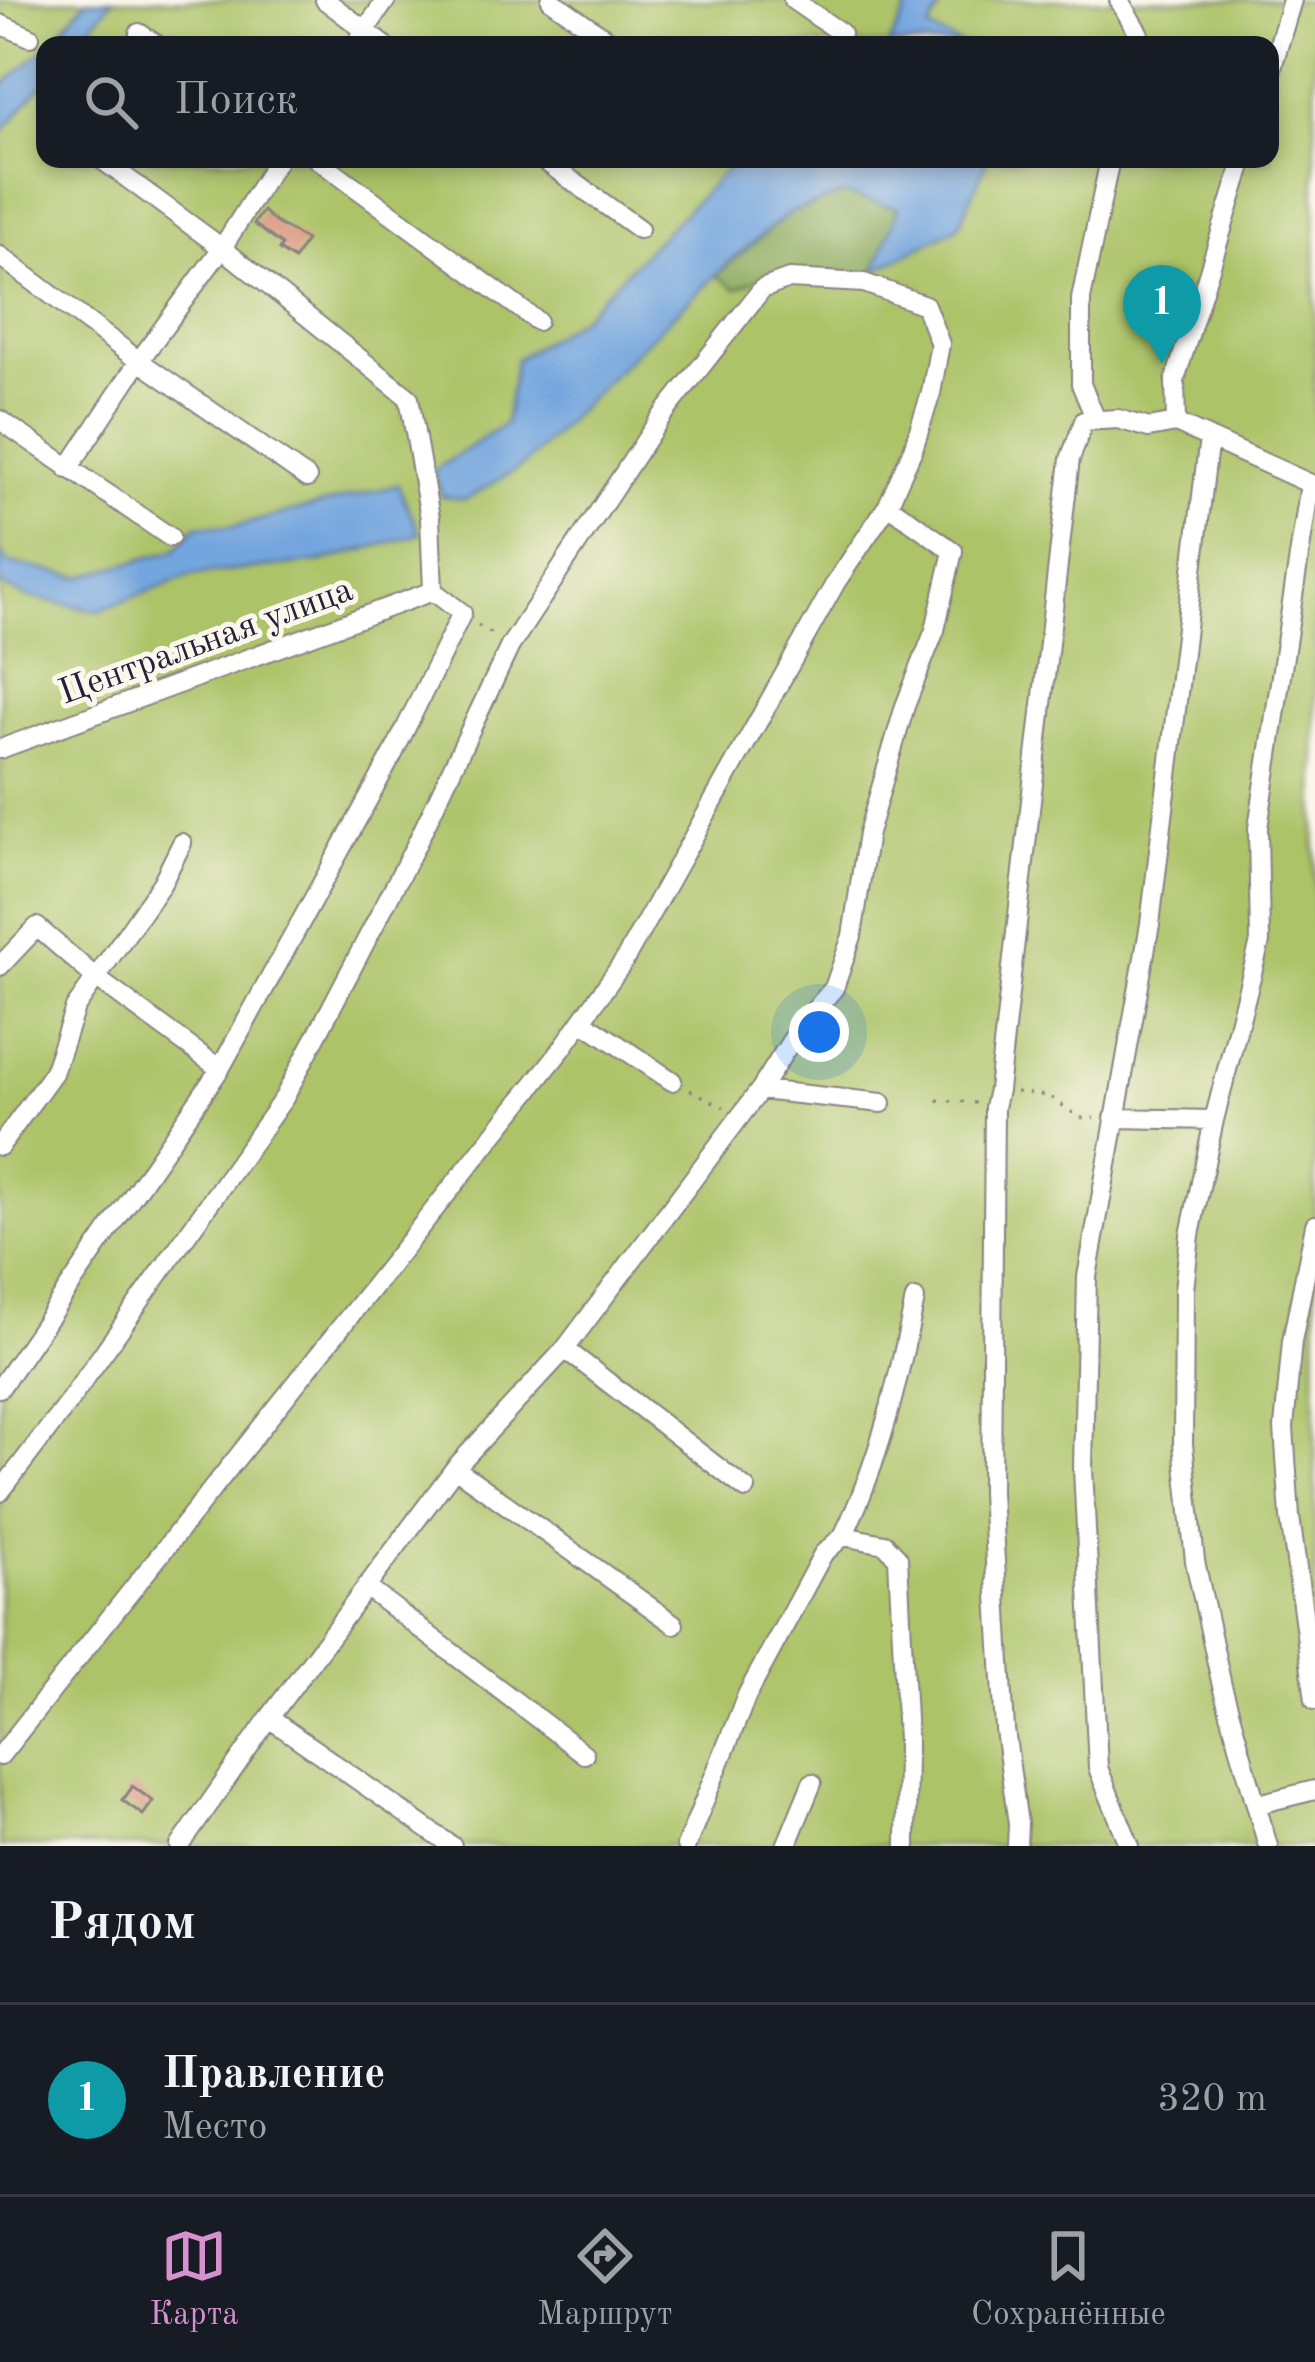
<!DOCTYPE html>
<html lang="ru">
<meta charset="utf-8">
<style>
body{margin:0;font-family:"Old Standard TT",serif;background:#20242c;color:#f1f3f6}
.you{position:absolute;left:819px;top:1032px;width:42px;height:42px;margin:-30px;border:9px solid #fff;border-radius:50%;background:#1a73e8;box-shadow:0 0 0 18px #1a73e833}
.badge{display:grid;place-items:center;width:78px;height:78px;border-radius:50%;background:#d690ce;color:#fff;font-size:39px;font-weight:700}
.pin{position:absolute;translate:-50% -99px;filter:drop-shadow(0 3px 6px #0008)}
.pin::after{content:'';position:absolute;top:63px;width:42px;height:36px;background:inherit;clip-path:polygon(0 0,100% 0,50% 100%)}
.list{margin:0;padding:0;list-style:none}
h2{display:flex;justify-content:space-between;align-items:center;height:156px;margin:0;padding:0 48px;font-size:51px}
h2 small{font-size:39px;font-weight:400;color:#9ea1a6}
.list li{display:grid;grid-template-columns:78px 1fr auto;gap:36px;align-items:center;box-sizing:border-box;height:192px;padding:0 48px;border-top:3px solid #363941}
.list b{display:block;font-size:45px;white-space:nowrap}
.list p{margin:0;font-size:39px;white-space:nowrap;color:#9ea1a6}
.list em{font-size:39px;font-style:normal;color:#9ea1a6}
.icon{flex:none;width:66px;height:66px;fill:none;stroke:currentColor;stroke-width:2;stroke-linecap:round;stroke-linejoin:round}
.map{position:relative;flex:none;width:1315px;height:1846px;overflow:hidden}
.search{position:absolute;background:#171b24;box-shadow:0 6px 18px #0003;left:36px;right:36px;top:36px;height:132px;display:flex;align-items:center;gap:30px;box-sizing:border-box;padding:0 42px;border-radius:24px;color:#9ea1a6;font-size:45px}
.sheet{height:348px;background:#171b24}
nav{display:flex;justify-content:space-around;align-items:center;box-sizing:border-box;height:168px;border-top:3px solid #363941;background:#171b24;font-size:33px;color:#9ea1a6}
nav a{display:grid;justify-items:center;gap:6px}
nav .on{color:#d690ce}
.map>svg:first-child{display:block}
</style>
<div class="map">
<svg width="1315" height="1846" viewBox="0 0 1315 1846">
<rect width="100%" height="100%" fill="#fbf7ec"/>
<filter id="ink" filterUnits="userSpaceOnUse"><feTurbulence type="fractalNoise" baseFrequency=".00833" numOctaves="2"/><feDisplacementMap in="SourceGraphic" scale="24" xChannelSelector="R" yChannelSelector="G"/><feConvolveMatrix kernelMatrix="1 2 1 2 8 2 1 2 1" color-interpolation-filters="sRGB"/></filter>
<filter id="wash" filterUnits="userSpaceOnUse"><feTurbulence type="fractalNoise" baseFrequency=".004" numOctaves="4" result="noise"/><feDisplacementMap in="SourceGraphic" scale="48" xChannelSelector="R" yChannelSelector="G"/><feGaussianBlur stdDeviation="2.7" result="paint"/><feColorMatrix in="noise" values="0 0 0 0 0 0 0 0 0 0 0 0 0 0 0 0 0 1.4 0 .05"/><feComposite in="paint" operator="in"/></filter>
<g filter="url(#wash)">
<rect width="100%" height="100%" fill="#f3e1c6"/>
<!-- green -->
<path fill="#acc368" stroke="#677252" stroke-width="3" fill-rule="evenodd" d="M0,0H1315V1846H0ZM45,45H1270V159H45Z"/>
<!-- forest -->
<path fill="#89a95c" stroke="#56664c" stroke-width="3" d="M843,194L900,208L875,271L868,275L770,273L736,289L716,275L788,214Z"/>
<!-- water -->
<path fill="#73a5de" stroke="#4a648c" stroke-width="3" d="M87,0H113L75,45H48Z
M912,0H945L929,29L962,45H889Z
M45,48V81L0,135V88Z
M737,159H988L958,227L875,271L899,208L843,194L788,214L733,259L642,345L524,465L465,500L442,496L433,471L505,424L516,359L580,318Z
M398,485L420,534L320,562L192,575L98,611L28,597L0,585V550L8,563L81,577L175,550L197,525L232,527Z"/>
<g id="blocks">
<!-- building -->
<path fill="#d9917c" d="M263,211L275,222L306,240L294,260L279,250L282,245L254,224Z
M132,1786L153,1801L143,1815L122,1800Z"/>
</g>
</g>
<g filter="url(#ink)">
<use href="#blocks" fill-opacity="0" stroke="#8a8280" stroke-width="3"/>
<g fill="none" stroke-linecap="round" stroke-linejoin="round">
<defs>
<path id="minor" d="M325,0L384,45
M551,0L615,45
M793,0L841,33
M1119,0L1139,34L1137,45
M0,24L30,37
M139,33L157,45
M355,45L386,0
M1270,74L1292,0
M317,159L537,321
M542,159L639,229
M0,256L139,361L307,478
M0,420L170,537
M1096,420L1081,384V299L1110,159
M1176,423L1175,380L1244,159
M68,469L139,361L222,248L278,159
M0,749L433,591L430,518L409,398L222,248L101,159
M0,966L37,927L96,978L220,1069
M582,1021L672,1081
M760,1090L882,1103
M1114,1118L1214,1120
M0,1146L53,1073L75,1008L162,883L182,843
M1315,1225L1292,1341L1284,1428L1290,1517L1315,1700
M565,1349L746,1489
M0,1388L220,1069L393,754L462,613L433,591
M455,1468L674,1624
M0,1492L62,1411L284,1098L416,845L510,646L659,420L762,289L789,279L864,283L925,305L940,344L931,393L913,449L888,505L836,582L624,961L561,1050L0,1756
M843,1536C880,1461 898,1381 915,1299
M366,1587L584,1754
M269,1718L452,1846
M1258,1804L1315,1790
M180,1846L269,1718L455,1468L565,1349L760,1090L800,1027L834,988L852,936L868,833L905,706L935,630L953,551L888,505
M686,1846L747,1695L823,1554L843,1536L885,1544L898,1558L907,1740L906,1846
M786,1846L812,1783
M1017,1846L1018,1824L1005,1730L991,1493L994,1107L998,1090L1070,459L1084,421L1118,419L1149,428L1176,423L1315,486
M1130,1846L1098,1768L1083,1469L1087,1277L1150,924L1209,438
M1268,1846L1222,1686L1195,1561L1183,1444L1184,1290L1190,1235L1214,1120L1260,942L1258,828L1310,484"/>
</defs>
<!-- minor casing -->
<use href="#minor" stroke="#8a8280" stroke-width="22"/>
<!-- path -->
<path stroke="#8a8280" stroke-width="3" stroke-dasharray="3 9" stroke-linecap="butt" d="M478,625L495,636
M690,1090L724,1107
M1016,1092L1049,1096L1080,1118H1094
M937,1100L977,1103"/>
<!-- minor -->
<use href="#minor" stroke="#fff" stroke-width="18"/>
</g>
</g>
<g text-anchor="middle" stroke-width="10" stroke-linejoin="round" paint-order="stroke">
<!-- street labels -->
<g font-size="36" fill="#22223b" stroke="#fbf7ec">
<text transform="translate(205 639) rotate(-20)" y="13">Центральная улица</text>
</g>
</g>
</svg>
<div class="you"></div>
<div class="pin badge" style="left:1162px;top:364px;background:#0f9aa8">1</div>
<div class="search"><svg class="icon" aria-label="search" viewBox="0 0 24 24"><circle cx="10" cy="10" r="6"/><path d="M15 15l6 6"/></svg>Поиск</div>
</div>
<section class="sheet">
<h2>Рядом<small></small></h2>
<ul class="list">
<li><span class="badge" style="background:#0f9aa8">1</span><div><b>Правление</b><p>Место</p></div><em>320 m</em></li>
</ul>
</section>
<nav>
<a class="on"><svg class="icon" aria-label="map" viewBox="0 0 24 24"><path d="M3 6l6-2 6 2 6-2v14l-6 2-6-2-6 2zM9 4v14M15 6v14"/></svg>Карта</a>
<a><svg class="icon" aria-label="directions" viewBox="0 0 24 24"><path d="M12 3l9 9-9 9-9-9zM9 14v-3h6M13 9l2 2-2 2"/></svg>Маршрут</a>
<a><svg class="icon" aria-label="saved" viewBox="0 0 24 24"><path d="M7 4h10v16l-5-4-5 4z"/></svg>Сохранённые</a>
</nav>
